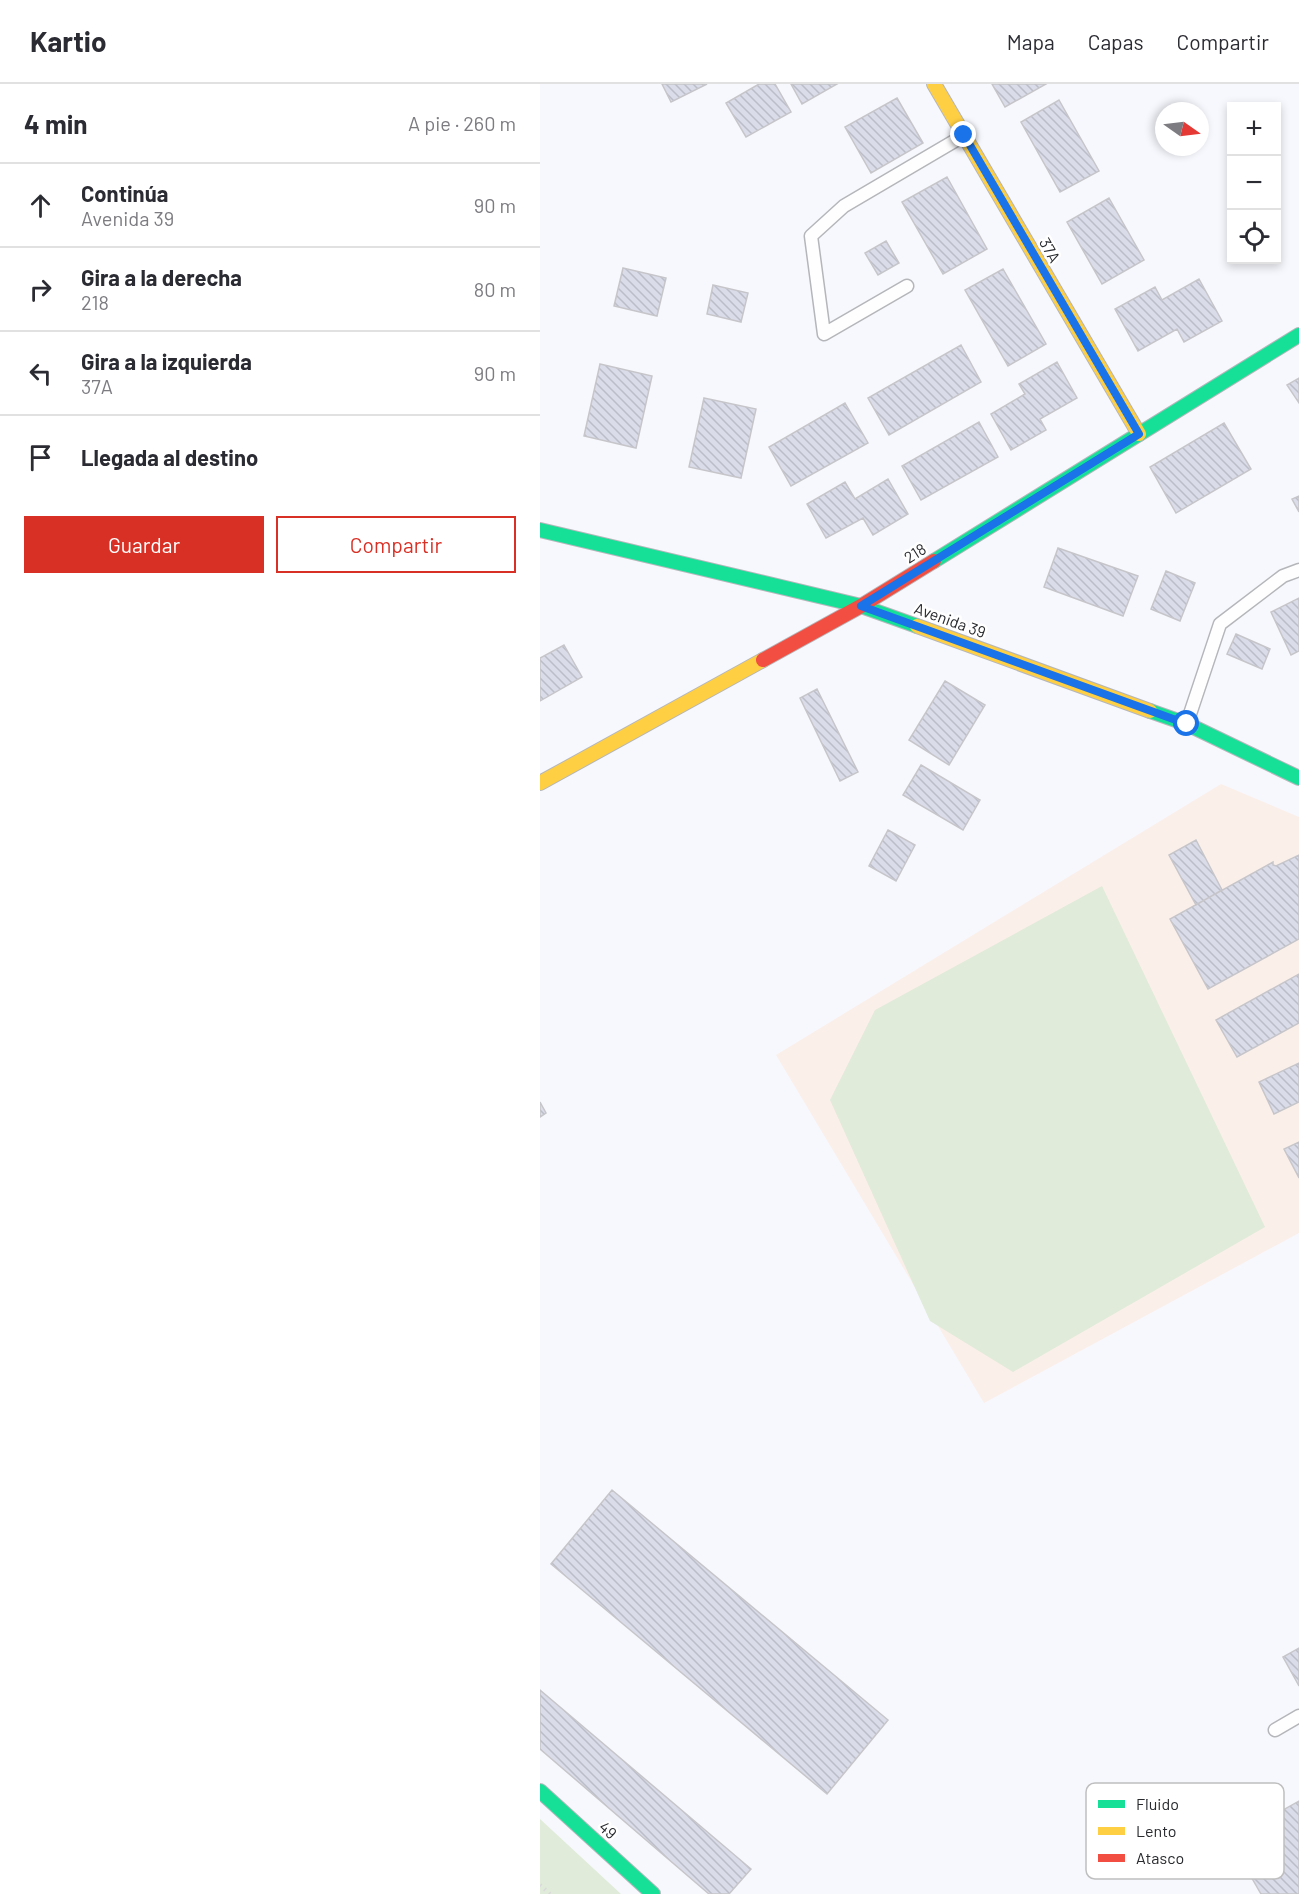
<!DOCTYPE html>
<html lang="es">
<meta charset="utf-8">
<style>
body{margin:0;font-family:Barlow,sans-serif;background:#f2f2f3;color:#2b2b33}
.controls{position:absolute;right:18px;top:18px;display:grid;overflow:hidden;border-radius:0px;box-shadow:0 3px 9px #0003}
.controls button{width:54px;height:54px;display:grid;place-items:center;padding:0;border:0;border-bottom:2px solid #e1e1e2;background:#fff;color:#2b2b33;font:30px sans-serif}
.compass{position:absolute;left:615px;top:18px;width:54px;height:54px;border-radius:50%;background:#fff;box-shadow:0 3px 9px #0003;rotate:104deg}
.stop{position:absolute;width:18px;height:18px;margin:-14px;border:4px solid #1a73e8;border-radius:50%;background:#fff}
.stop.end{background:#1a73e8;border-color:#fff;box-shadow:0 2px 6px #0008}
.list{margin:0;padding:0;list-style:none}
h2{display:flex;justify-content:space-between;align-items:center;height:78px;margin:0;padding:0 24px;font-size:26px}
h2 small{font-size:20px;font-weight:400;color:#7c7c81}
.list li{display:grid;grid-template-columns:39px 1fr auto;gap:18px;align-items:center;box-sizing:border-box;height:84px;padding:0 24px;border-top:2px solid #e1e1e2}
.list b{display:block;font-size:22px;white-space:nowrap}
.list p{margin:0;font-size:20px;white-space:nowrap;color:#7c7c81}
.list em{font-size:20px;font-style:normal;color:#7c7c81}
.actions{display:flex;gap:12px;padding:18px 24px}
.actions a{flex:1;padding:14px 0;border:2px solid #d93025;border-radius:0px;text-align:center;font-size:21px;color:#d93025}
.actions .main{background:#d93025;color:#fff}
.icon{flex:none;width:33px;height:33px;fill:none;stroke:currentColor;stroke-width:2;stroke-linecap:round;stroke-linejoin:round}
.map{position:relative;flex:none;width:759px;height:1810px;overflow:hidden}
header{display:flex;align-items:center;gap:36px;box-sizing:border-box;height:84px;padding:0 30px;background:#fff;border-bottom:2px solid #e1e1e2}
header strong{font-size:28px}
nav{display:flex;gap:33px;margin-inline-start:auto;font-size:21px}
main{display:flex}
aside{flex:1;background:#fff}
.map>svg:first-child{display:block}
</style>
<header>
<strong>Kartio</strong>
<nav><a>Mapa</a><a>Capas</a><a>Compartir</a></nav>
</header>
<main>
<aside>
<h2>4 min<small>A pie · 260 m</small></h2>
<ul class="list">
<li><svg class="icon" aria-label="ahead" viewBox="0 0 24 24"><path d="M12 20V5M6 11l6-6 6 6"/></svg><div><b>Continúa</b><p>Avenida 39</p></div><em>90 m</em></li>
<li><svg class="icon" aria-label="right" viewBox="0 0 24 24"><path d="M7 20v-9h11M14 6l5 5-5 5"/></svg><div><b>Gira a la derecha</b><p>218</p></div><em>80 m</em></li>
<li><svg class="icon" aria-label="left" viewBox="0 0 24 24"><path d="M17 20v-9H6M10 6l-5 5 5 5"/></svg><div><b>Gira a la izquierda</b><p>37A</p></div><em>90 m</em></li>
<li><svg class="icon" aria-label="arrive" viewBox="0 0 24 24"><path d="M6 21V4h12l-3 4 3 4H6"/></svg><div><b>Llegada al destino</b></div></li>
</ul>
<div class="actions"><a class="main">Guardar</a><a>Compartir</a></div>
</aside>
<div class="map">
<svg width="759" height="1810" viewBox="0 0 759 1810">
<defs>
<pattern id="building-back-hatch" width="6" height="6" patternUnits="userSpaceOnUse" patternTransform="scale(1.5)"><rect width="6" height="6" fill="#dadce9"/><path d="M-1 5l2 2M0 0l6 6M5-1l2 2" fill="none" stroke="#bbbdc8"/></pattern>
</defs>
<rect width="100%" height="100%" fill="#f7f8fd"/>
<!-- education -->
<path fill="#fbefea" d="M681,700L759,733V1149L444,1319L236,971Z"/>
<!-- park -->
<path fill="#e0ebd9" d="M562,802L725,1143L473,1288L390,1237L290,1016L335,926Z
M0,1735L81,1810H0Z"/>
<!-- building -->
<path fill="url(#building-back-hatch)" stroke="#c6c6ca" stroke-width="1.5" d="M122,0H167L131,18Z
M219,0H235L251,28L206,53L186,19Z
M251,0H297L262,20Z
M452,0H506L465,23Z
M357,14L383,59L331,89L305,43Z
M519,16L559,87L520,108L481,38Z
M407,93L447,165L403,190L362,118Z
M569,114L604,176L562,200L527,138Z
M346,157L359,179L338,191L325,169Z
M83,184L126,194L117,232L74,222Z
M463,185L506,260L468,282L425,206Z
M659,195L682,237L644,258L637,245L598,267L575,225L615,203L622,216Z
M173,201L208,209L201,238L167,230Z
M421,261L441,298L349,351L328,314Z
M517,278L537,314L500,335L506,346L471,366L451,330L485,310L479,300Z
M60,280L112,292L96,364L44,352Z
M759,294V319L747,301Z
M164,314L216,325L201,394L149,383Z
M305,319L328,359L251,402L229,363Z
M439,338L458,373L381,416L362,382Z
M684,339L711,385L636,429L610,383Z
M348,395L368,430L333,451L323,434L286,454L267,420L305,398L315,415Z
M759,412V428L752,415Z
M518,464L598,492L583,532L504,503Z
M626,487L655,499L640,537L611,525Z
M759,514V567L751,571L731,528Z
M696,550L730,565L722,585L687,570Z
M24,561L42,593L0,617V574Z
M405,597L445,621L409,681L369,656Z
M277,605L318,688L300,697L260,614Z
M381,681L440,716L423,746L363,711Z
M348,746L375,761L356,797L329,782Z
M656,756L682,806L656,821L629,771Z
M759,771V855L668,905L630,835L733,778V781L736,782Z
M759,890V939L697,973L676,936Z
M759,979V1018L734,1030L719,998Z
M0,1018L6,1029L0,1033Z
M759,1058V1094L744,1065Z
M72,1406L348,1636L287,1710L11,1480Z
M759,1564V1602L743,1573Z
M0,1606L211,1785L189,1810H169L0,1665Z
M759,1717V1810H721L690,1756Z"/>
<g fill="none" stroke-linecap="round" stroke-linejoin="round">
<defs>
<path id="lane" d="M367,202L284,250L271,152L304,122L423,52
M647,639L680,540L743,492L759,486
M735,1646L759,1632"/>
<path id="fast" d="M0,446L321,522L377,542
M394,477L759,251
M610,627L647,640L759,694
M0,1707L113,1810"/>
<path id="slow" d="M394,0L599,350
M377,542L610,627
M0,699L223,576"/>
<path id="jam" d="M223,576L321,522L394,477"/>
</defs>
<!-- lane casing -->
<use href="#lane" stroke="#b5b6ba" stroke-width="15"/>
<!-- fast casing -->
<use href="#fast" stroke="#b5b6ba" stroke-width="16"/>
<!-- slow casing -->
<use href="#slow" stroke="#b5b6ba" stroke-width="16"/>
<!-- jam casing -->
<use href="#jam" stroke="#b5b6ba" stroke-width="16"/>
<!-- path -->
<path stroke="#d9d9db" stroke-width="4" stroke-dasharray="1.5 4.5" stroke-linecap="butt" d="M0,1801L10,1810"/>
<!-- lane -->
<use href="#lane" stroke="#fefeff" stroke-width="12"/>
<!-- fast -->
<use href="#fast" stroke="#16e098" stroke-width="14"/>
<!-- slow -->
<use href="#slow" stroke="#ffcf43" stroke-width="14"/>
<!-- jam -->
<use href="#jam" stroke="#f24e42" stroke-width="14"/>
</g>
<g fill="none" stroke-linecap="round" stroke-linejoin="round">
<!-- route -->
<path stroke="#1a73e8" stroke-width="8" d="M424,51L599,350L321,522L647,640"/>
</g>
<g text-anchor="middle" stroke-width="5" stroke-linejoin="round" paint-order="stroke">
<!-- street labels -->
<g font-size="16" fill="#292a2e" stroke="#fff">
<text transform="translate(510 166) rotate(60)" y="6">37A</text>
<text transform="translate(375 469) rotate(-32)" y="6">218</text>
<text transform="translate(410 536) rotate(20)" y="6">Avenida 39</text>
<text transform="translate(68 1746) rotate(42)" y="6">49</text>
</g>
</g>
<!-- legend -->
<rect x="546" y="1699" width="198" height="96" rx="9" fill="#fff" stroke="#bfbfc0" stroke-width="1.5"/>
<rect x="558" y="1716" width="27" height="8" fill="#16e098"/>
<rect x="558" y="1743" width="27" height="8" fill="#ffcf43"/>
<rect x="558" y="1770" width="27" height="8" fill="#f24e42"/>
<g font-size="16" fill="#292a2e">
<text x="596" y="1726">Fluido</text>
<text x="596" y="1753">Lento</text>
<text x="596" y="1780">Atasco</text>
</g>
</svg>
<div class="controls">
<button>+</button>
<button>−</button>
<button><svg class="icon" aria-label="locate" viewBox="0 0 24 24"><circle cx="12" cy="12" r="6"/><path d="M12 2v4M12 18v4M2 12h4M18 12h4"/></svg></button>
</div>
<svg class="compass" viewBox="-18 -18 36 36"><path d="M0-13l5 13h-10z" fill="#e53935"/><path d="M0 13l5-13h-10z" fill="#7c7c81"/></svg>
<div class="stop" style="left:647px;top:640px"></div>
<div class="stop end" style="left:424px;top:51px"></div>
</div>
</main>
